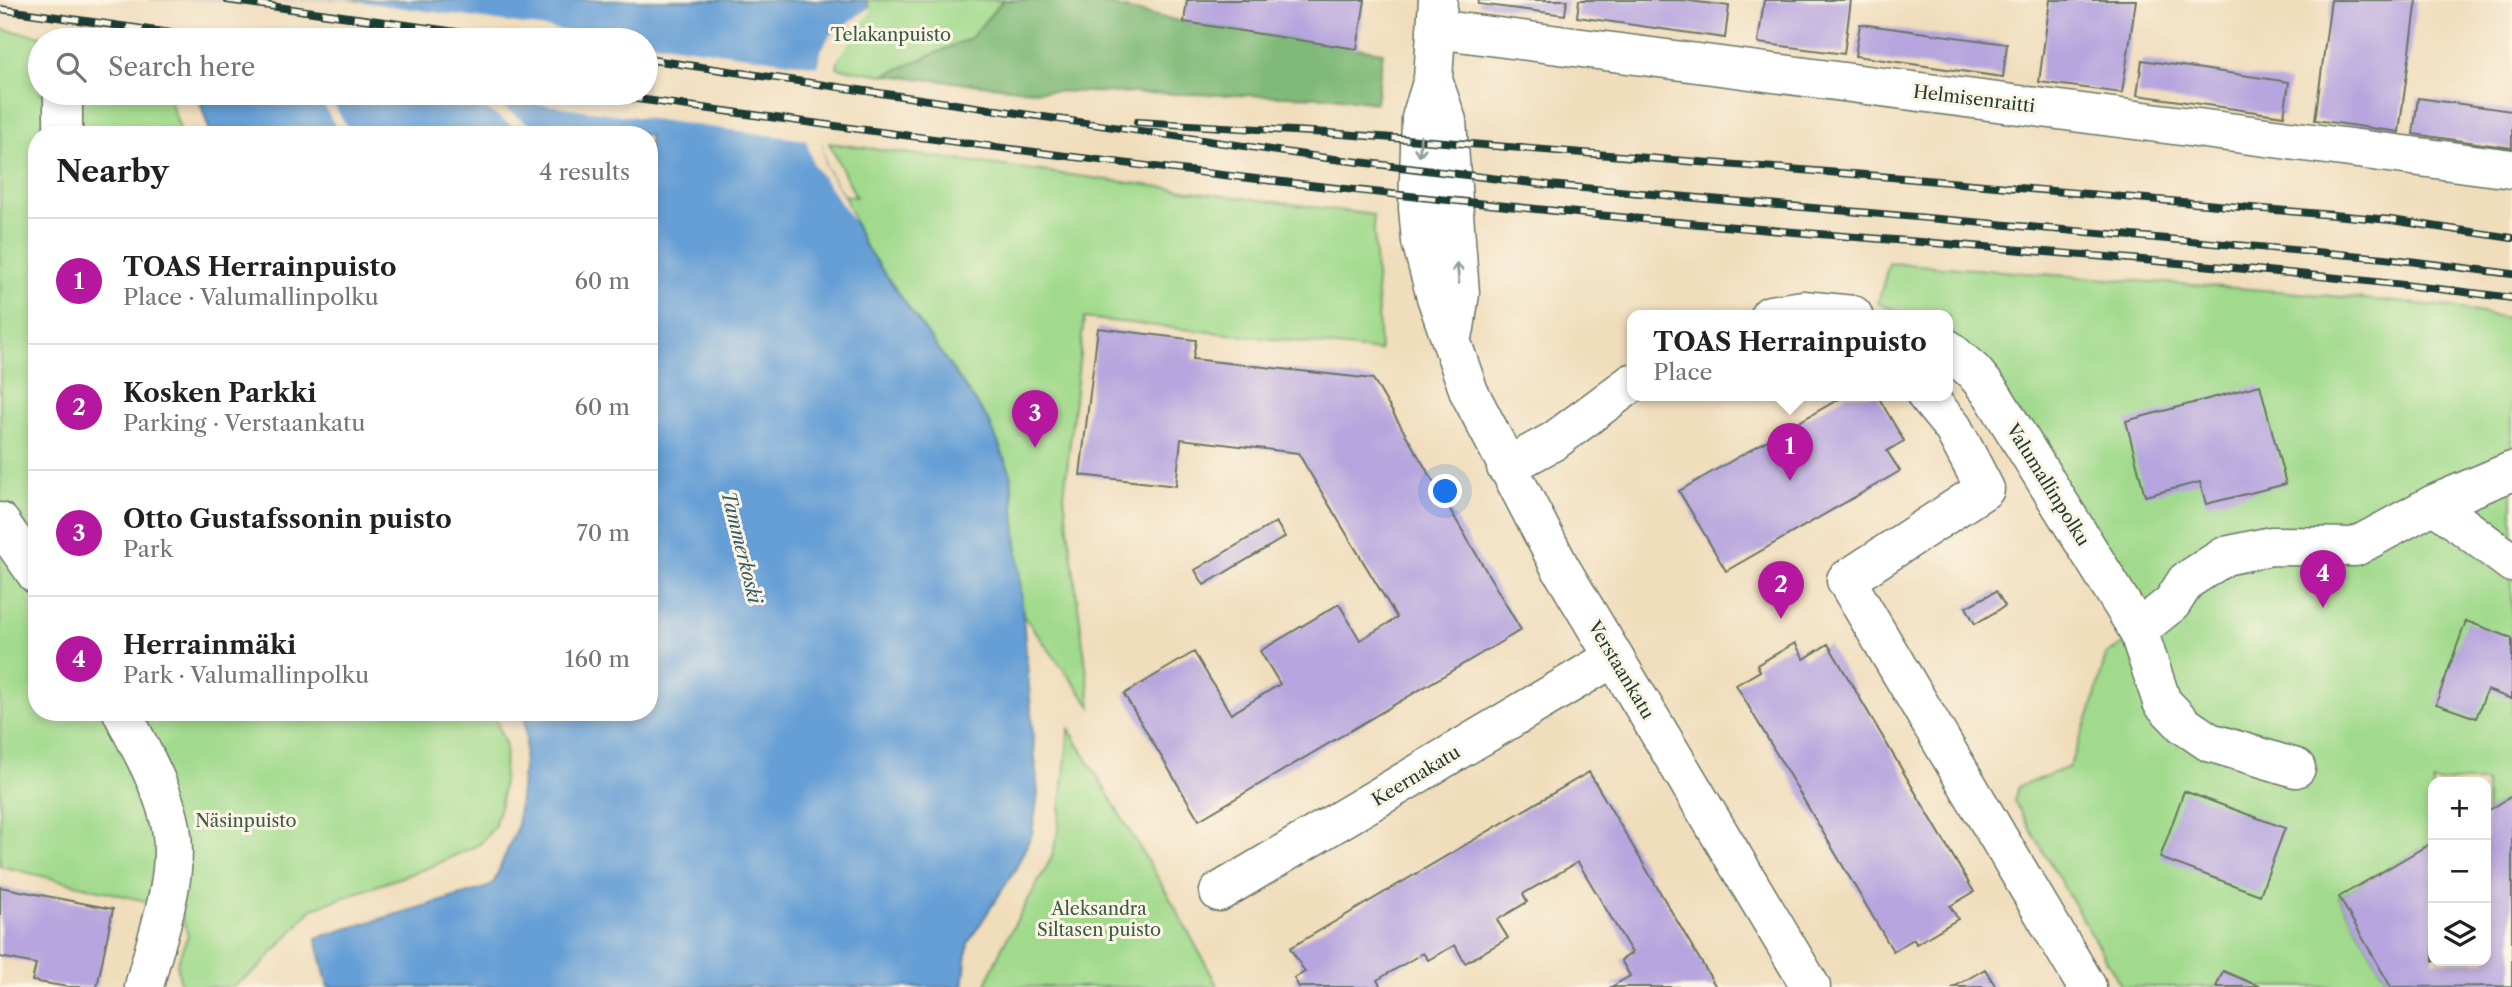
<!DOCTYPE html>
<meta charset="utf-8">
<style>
body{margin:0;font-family:"Libre Caslon Text",serif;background:#f2f2f2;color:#202124}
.controls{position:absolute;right:21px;bottom:21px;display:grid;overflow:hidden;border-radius:14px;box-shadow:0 4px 10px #0003}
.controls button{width:63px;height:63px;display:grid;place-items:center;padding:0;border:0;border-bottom:2px solid #e0e0e0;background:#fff;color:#202124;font:35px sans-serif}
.you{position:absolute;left:1446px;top:492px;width:24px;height:24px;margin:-18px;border:5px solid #fff;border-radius:50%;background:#1a73e8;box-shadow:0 0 0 10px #1a73e833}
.badge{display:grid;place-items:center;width:46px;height:46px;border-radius:50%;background:#b5179e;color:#fff;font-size:23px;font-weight:700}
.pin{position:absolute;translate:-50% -58px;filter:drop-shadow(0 2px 4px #0008)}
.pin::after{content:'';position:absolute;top:37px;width:24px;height:21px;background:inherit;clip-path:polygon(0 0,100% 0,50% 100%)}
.popup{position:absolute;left:1627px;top:310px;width:326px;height:91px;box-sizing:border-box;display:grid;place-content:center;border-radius:14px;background:#fff;filter:drop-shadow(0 2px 5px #0005);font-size:23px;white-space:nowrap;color:#757577}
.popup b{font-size:26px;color:#202124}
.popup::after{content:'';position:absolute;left:50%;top:100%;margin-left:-14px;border:14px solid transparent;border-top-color:#fff}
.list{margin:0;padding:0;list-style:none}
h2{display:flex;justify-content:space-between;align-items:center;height:91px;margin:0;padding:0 28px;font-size:30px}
h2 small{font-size:23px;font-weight:400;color:#757577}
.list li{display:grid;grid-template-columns:46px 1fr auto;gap:21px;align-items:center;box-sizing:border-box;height:126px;padding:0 28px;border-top:2px solid #e0e0e0}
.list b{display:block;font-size:26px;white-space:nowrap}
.list p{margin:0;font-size:23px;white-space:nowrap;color:#757577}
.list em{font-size:23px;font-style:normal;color:#757577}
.icon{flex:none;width:38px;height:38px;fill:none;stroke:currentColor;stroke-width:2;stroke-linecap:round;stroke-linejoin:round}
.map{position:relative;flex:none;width:2512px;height:987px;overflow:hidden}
.search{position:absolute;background:#fff;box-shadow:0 4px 10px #0003;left:28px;top:28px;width:630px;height:77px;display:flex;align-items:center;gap:18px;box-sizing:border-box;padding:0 24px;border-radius:38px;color:#757577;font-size:26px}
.panel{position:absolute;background:#fff;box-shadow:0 4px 10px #0003;left:28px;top:126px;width:630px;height:595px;border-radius:28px}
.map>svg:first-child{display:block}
</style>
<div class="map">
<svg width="2512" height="987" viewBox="0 0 2512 987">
<rect width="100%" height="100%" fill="#fcf5e5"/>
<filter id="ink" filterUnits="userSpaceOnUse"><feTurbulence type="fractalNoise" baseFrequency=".0143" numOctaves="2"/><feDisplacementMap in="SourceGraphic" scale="14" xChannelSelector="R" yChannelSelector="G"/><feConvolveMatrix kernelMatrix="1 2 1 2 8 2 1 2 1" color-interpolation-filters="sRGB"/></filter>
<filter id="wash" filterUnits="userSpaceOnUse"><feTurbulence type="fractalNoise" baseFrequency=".00686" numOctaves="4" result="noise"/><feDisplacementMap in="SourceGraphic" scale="28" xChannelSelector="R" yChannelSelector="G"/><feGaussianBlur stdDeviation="1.57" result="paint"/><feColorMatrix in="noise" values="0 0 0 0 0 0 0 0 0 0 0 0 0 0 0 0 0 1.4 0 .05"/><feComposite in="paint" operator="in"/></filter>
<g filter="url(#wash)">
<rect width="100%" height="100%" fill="#f0ddbc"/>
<!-- green -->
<path fill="#a1da8c" stroke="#608c60" stroke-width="2" d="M866,0H1003L971,38L885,75L837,68L840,50L868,8Z
M0,29L66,40H40V93H167L182,135H37V712H493L506,747L501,803L494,827L480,844L430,867L313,908L258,969L232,987H181L177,963L188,935L179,909L0,866Z
M829,143L1373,215L1380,351L1084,318L1064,496L1091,706L1023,615L1011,474L989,421L863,243L843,195L856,197Z
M1889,263L2277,291L2451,307L2512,319V796L2486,812V782H2433V842L2339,897L2391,987H2122L2014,801L2018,787L2069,767L2092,708L2106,655L2145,630L1948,337V315H1906L1878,303Z
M1069,729L1175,907L1218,987H985L1001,949L1052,857L1058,831Z"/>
<!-- forest -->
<path fill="#80ba78" stroke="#507c56" stroke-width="2" d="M1003,0H1086L1184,22L1383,52L1376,103L1333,97L1039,91L885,75L971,38Z"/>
<!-- water -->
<path fill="#669fd5" stroke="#426e84" stroke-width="2" d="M153,0H866L869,8L840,50L821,140L825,166L843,195L863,243L989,421L1011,474L1038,794L1032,834L1015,870L968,943L963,987H328L316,938L489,887L494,882L517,827L526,739L524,712H649V135H211L197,93H646V40H179L168,11Z"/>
<!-- pier -->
<path fill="#f0ddbc" d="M149,0H348L631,40H175L165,13Z
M869,8L871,11L839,57L836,68L840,69L825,143H822L825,166L843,195L854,222L813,164L806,140L489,97L541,133L526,135L462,93H646V42L818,66L820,52L830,35Z
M316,93H327L352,135H341Z"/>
<g id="blocks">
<!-- building -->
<path fill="#b6a5de" d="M1187,0H1365L1357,49L1184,22Z
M1479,0H1567L1565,15L1478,4Z
M1579,0H1682L1729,6L1725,38L1577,17Z
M1764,0H1851L1844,54L1758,43Z
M2050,0H2136L2122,93L2039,82Z
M2331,0H2417L2399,132L2315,120Z
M1860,24L2007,44L2003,77L1855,56Z
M2142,60L2289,82L2284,116L2137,95Z
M2418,98L2512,111V148L2413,134Z
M1098,328L1196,340L1193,359L1373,379L1521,630L1199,820L1124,694L1194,652L1231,714L1280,684L1260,651L1339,604L1360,640L1397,618L1298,453L1181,439L1176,486L1080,475Z
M2260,385L2286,484L2206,504L2200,482L2145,496L2126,421Z
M1846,395H1877L1904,441L1887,451L1900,471L1726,571L1679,491Z
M1276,522L1285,537L1204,585L1195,570Z
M1996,591L2005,606L1975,624L1966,607Z
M2466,621L2512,638V699L2487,690L2476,718L2436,704Z
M1795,643L1804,659L1828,644L1974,892L1950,906L1958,919L1916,944L1914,939L1893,951L1736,685L1760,671L1757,665Z
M1589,772L1716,987H1611L1630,976L1621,960L1632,953L1578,862L1523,894L1527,902L1497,920L1508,938L1465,963L1455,945L1428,960L1423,953L1377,980L1381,987H1299L1294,978L1305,972L1290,948Z
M2184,791L2285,828L2260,895L2160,858Z
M2512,796V986L2391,987L2339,897L2433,842V961H2486V812Z
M0,887L113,909L97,987H68L32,981L36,964L0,957Z
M1985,969L1996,987H1954Z
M2223,971L2261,987H2216Z"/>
</g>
</g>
<g filter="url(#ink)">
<use href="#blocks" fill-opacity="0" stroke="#687564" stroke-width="2"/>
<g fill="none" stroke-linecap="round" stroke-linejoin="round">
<defs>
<path id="minor" d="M1438,0L1433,79L1421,118L1418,208L1421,241L1436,297L1469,392L1560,567L1811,987
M1436,29L2512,169
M1434,83L1447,121L1460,293L1455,328
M63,135V93
M1770,315L1803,310L1853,315
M1948,349L1974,372L1992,394L2138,630L2162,702L2184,725L2209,742L2296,768
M1926,395L1953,428L1985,489L1846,580L2087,987
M1506,467L1554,441L1632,383
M2434,504L2512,471
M0,522L37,575
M2138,630L2172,603L2186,581L2225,556L2271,546L2355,547L2434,504L2512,563
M122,712C140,749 163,786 171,827C180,879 156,937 144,987
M1219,892L1613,658"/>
</defs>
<!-- minor casing -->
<use href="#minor" stroke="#687564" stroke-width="41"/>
<!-- minor -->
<use href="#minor" stroke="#fff" stroke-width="38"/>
<defs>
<path id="rail" d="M227,0L514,40
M0,9L221,40
M646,59L1326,158L1549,185L2385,258L2512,274
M594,93C911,137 1228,179 1546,210C1868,242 2192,257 2512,298
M1137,122L1329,133L1891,177L2391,220L2512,238"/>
</defs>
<!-- rail casing -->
<use href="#rail" stroke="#1f3d34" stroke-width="8"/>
<!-- rail -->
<use href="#rail" stroke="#fcf5e5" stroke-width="5" stroke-dasharray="16" stroke-linecap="butt"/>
</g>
<!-- one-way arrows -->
<defs><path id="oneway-shaft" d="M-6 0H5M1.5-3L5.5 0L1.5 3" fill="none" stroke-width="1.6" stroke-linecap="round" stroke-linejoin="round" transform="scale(1.75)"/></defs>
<g stroke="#8f9e9a">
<use href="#oneway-shaft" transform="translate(1420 146) rotate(92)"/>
<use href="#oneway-shaft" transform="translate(1458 273) rotate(-95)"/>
</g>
</g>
<g text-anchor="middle" stroke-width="6" stroke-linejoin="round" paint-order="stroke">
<!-- park labels -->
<g font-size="18" fill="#395c46" stroke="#fcf5e5">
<text x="891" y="41">Telakanpuisto</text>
<text x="246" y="827">Näsinpuisto</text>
<text x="1099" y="915">Aleksandra<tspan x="1099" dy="21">Siltasen puisto</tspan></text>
</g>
<!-- street labels -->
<g font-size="18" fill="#1f3d34" stroke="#fcf5e5">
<text transform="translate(1974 99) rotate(7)" y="6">Helmisenraitti</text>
<text transform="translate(2048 485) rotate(58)" y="6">Valumallinpolku</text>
<text transform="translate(1621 670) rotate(59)" y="6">Verstaankatu</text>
<text transform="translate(1416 776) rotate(-31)" y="6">Keernakatu</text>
</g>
<!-- water labels -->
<g font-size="19" font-style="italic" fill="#345a64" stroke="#fcf5e5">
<text transform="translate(742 547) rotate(76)" y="7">Tammerkoski</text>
</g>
</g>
</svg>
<div class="controls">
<button>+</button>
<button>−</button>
<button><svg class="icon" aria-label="layers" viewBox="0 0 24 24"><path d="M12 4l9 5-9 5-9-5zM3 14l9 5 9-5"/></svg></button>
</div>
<div class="you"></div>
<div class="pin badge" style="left:1790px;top:481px">1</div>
<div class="popup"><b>TOAS Herrainpuisto</b>Place</div>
<div class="pin badge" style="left:1781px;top:619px">2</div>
<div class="pin badge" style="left:1035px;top:448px">3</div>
<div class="pin badge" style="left:2323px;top:608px">4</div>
<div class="search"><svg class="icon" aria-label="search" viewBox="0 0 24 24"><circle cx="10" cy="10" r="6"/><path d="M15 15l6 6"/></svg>Search here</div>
<section class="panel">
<h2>Nearby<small>4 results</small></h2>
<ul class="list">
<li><span class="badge">1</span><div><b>TOAS Herrainpuisto</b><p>Place · Valumallinpolku</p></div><em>60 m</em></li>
<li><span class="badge">2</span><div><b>Kosken Parkki</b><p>Parking · Verstaankatu</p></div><em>60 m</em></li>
<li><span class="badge">3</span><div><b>Otto Gustafssonin puisto</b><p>Park</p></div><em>70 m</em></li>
<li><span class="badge">4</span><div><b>Herrainmäki</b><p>Park · Valumallinpolku</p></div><em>160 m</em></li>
</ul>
</section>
</div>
